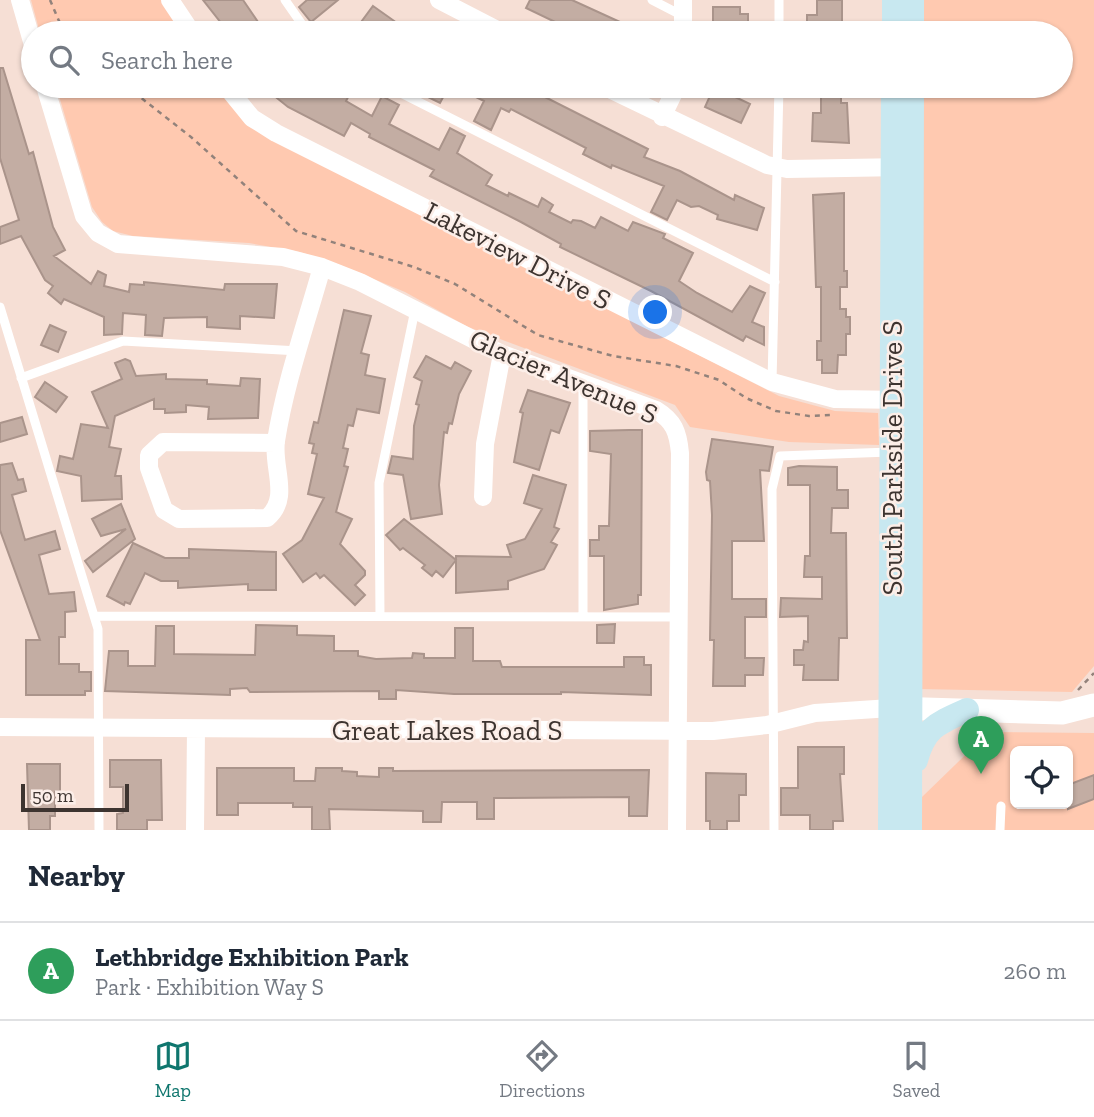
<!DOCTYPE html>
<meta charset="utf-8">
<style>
body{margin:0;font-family:"Zilla Slab",serif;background:#f2f2f3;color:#1f2937}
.controls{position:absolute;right:21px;bottom:21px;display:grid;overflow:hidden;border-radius:10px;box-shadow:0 2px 5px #0004}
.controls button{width:63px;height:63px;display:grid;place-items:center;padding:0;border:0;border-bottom:2px solid #e0e1e3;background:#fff;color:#1f2937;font:35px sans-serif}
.scale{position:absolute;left:21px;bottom:18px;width:108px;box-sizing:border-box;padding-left:7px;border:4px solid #3d3430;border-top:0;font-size:19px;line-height:24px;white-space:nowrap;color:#3d3430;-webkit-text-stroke:5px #fceee8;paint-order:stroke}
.you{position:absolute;left:656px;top:313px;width:24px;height:24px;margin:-18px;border:5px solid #fff;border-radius:50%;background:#1a73e8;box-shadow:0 0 0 10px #1a73e833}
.badge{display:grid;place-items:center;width:46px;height:46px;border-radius:50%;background:#0f766e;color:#fff;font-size:23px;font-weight:700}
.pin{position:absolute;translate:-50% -58px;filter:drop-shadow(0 2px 4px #0008)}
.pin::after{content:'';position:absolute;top:37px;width:24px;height:21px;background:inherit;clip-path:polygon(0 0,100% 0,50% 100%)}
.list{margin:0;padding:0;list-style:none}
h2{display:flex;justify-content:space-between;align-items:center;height:91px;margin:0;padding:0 28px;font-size:30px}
h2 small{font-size:23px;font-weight:400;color:#747a83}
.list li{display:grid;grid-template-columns:46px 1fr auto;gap:21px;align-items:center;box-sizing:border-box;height:98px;padding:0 28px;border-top:2px solid #e0e1e3}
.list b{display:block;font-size:26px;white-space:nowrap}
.list p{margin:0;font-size:23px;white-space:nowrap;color:#747a83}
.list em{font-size:23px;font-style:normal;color:#747a83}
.icon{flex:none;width:38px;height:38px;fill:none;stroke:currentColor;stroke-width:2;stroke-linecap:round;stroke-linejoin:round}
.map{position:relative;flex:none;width:1094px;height:830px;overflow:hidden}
.search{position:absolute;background:#fff;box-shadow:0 2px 5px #0004;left:21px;right:21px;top:21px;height:77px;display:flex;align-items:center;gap:18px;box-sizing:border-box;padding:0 24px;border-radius:38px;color:#747a83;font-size:26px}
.sheet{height:189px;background:#fff}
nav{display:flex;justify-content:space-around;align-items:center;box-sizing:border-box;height:98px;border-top:2px solid #e0e1e3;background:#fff;font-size:19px;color:#747a83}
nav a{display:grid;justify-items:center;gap:4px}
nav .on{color:#0f766e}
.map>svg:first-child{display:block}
</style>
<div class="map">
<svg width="1094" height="830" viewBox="0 0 1094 830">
<rect width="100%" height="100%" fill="#f6dfd5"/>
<!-- green -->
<path fill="#ffc9b0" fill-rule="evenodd" d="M31,0H162L185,33H40Z
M924,0H1094V666L1072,692L919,689L923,86H1061V33H923Z
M56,86H222L279,141L779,396L835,411L878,413L879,445L789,442L690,427L675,405L468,327L405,292L340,265L300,252L249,243L133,236L113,231L102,222L92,207Z
M989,732L1094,733V830H922V797ZM1015,751H1068V804H1015Z"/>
<!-- building -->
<path fill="#c3ada3" stroke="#aa948b" stroke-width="2" d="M203,0H243L258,22L248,29L251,33H229Z
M307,0H338L311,22L299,7Z
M530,0H572L644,33H578L526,8Z
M817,0H842V33H807V15H817Z
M373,6L397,23L417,33H353Z
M713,7H740V14H748V26H740V33H713Z
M0,68H3L29,154L33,152L53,227L65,250L54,256L91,284L98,271L106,275L104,286L129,292L130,284L144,285V282L224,290L225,284H277L274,318L240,316V329L207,327V317L164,318L162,336L145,335L146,315L123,313L122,334L104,335V317L64,299L61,304L48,293L53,286L45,280L21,236L0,244V227L19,220L0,158Z
M262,86H295L305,95L308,89L320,95L328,86H354L346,101L372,116L382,96L399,105L389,124L439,150L450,128L465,136L457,153L492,175L486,185L508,196L509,193L538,207L542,198L553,205L549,212L571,223L573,220L581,221L595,228L601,217L628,231L633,222L665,234L663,238L693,253L679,281L697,293L732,312L750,286L765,293L752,322L764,327V345L746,336L743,341L651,291L560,247L561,244L521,222L430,176L434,170L369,137L370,134L351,123L344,136L288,107Z
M427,86H449L440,103L422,94Z
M454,86H522L531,90L648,149L644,157L680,171L734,200L735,195L764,208L757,230L717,219L718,215L699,206L691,207L677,200L667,220L651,212L664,186L612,165L611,168L583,154L586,148L511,109L509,112L501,108L491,130L474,121L484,101Z
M821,86H841V103H847L849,143L812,141L813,113H821Z
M714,87L750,104L741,123L705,107Z
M844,193V271H847V287H840V309H846V317H850V334H846V355H838L837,373H822V360H817V341H821V287H816L813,195Z
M344,310L371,316L361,353L369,355L365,375L385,379L379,413L357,409L353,426L348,425L343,448L348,449L344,466L348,467L336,512L352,519L340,544L365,571V575L355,585L365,595L355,605L324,575L320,578L316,573L303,582L283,554L302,540L324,498L308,494L317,454L312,453L314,444L309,443L314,422L318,423Z
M50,325L66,332L58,352L41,345Z
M426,356L451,369L455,362L471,371L459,394L452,424L449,423L447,433L444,432L439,485L442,514L411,519L403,475L388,473L392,456L413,459L414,426L419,405L416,404L422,381L414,377Z
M125,359L130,361L136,376L166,374V379L207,380V384L240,386L241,378L260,379L258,418L208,419L209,407L186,405V412L165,413V409H154V399L115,416L109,447L121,449L115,476H121L122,499L82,501L81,476L57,471L60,456L73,459L81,424L108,428L92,392L122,379L115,363Z
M45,382L67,397L56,412L35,397Z
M528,390L570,403L559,433L551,430L539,470L514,462L523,413L520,412Z
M22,417L27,434L0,442V423Z
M629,430H642L641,595H638V604L604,610V556H590V540H599V526H609L611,454L590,451V431Z
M712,439L773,447L769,471L760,470L764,541H732V599H766V617H745V658H764L763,675H745V686H713L714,640H710L712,515L710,481L707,480L706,472Z
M12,463L18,480L23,479L26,491L12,495L25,540L55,531L60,549L39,555L49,594L74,592L76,611L65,612V637H59V664H79V672H91V691H85V695H26V640H40L0,530V465Z
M799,466L837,467V490H848V508H832L831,533H846L847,638H839L838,680H803L804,665H794V650H803L804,641L808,642V616L780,617L781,598L822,599V577H804L805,556H810V485H788V468Z
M533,475L566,485L554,527L559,529L551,542L557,545L544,569L508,581V589L456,593V556L511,557L507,545L525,539L542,509L524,503Z
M121,504L135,539L93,572L85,561L126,529L101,536L92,519Z
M404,519L456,560L443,577L436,571L432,576L422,568L425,565L403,548L400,550L386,535Z
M133,543L165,558H189V549L276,552V590H248V584L178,588V581H161L145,573L130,604L125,602L124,605L107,596Z
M615,624L614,643H597V625Z
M256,625L297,626V635L334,636V651H358V656L376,659L412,658L413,653L424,654V658H455V628H473V661H500L502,667H624V657H644V665H651V695L561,692V694H454L396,690V699H379V691L250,692L247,688L230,689V695L105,691L109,651H128V666H155L156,626H174V654L255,655Z
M798,747H844V774H840L843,821H833V830H810V815H781V788H798Z
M110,760H161L162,820H147V830H117V814L123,813V787H110Z
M27,764H60V791L55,792V816H50V830H29Z
M217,768H294V781H315L316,768H342V771L357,772V776L379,777V768H393V771L649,770L647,816H629V797L494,798V819H477V802H442L441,822H423V811L329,809L330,830H312V807H293V803H238V815H217Z
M706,773L746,774V795H739V821H727V830H710V821H706Z
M1094,775V799L1068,809V785Z"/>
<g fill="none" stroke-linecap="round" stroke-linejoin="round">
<!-- path -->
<path stroke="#92827b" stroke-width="2.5" stroke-dasharray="5 5" stroke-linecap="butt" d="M50,0L59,21L70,33
M126,86L191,137L296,231L414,267L455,284L538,335L613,356L676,366L719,380L746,398L776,411L809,416L830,415
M1078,690L1094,673"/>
<!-- service -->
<path stroke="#fff" stroke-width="9" d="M285,0L308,33
M652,0L683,16
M779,0V33
M387,86L775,282
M0,307L98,629L99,830
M21,378L123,341L299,351
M772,382L779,86
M583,383V616
M94,616L679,617
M380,616L379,483L415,310
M774,830L772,489L780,456L890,452
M1000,830L1001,806"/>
<!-- minor -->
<path stroke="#fff" stroke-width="18" d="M20,0L33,45
M170,0L192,33
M439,0L503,33
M683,33V0
M45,86L84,216L98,233L118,244L283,257L322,267L360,282L502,354L656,410C674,421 678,432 680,453L677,830
M226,86L252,118L276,133L772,382L835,399L904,400
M603,86L767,165L787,169L904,167
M662,117L677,86
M276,443L163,442L149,455V468L164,510L179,519L267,518C291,498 272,468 276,441C285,383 306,324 322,267
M483,497L485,444L502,354
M0,727L713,731L767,725L815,713L891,708
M195,830L196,729"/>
<!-- tertiary -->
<path stroke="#fff" stroke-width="23" d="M891,708L1062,713L1094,705"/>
<!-- secondary -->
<path stroke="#c8e8f0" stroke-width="24" d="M894,33V0
M912,33V0
M916,760C925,727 938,723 967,710
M890,830L893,86
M910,830L912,86"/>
</g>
<g text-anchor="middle" stroke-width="5" stroke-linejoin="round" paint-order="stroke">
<!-- street labels -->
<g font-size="28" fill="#3d3430" stroke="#fceee8">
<text transform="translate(518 255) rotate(27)" y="10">Lakeview Drive S</text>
<text transform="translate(564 376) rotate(23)" y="10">Glacier Avenue S</text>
<text transform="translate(892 458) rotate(-90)" y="10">South Parkside Drive S</text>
<text x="447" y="740">Great Lakes Road S</text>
</g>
</g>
</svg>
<div class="controls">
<button><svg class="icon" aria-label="locate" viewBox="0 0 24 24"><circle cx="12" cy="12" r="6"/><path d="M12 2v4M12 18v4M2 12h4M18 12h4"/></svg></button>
</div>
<div class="scale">50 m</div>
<div class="you"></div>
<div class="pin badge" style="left:981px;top:774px;background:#2e9e5b">A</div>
<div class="search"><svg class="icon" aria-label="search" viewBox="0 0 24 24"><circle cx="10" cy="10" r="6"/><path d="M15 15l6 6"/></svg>Search here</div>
</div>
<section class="sheet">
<h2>Nearby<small></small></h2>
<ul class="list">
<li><span class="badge" style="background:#2e9e5b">A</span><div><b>Lethbridge Exhibition Park</b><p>Park · Exhibition Way S</p></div><em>260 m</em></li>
</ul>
</section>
<nav>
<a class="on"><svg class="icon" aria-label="map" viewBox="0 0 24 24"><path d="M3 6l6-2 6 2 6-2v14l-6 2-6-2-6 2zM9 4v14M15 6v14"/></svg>Map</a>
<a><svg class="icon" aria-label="directions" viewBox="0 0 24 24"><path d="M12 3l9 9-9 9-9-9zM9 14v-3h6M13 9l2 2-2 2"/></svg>Directions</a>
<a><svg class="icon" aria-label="saved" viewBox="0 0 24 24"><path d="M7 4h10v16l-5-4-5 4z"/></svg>Saved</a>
</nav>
